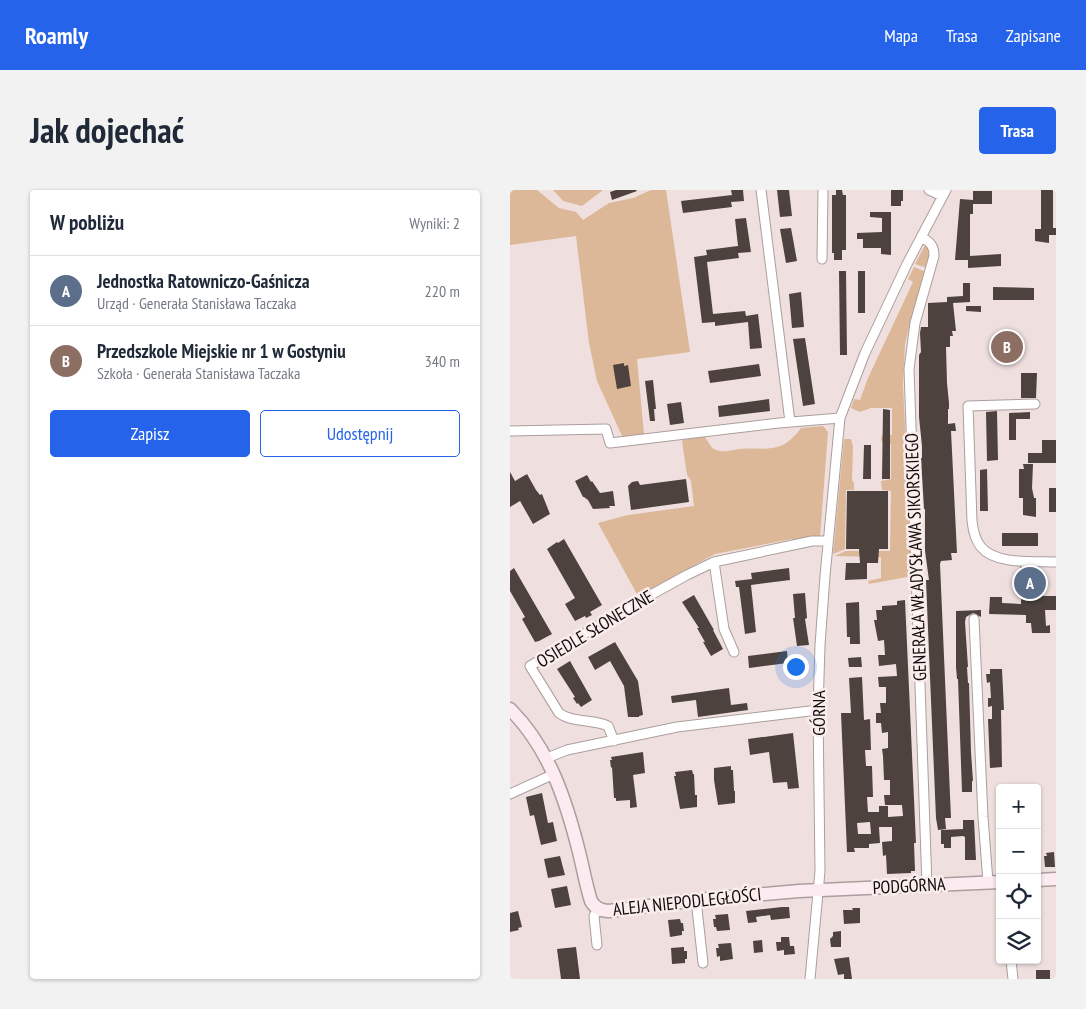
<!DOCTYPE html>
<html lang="pl">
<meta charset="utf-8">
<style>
body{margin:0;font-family:"PT Sans Narrow",sans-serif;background:#f2f2f3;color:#1f2937}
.controls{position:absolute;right:15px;bottom:15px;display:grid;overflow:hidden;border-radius:5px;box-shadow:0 1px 4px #0004}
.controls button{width:45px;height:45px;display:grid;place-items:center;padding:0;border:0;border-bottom:1px solid #e0e1e3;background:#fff;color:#1f2937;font:25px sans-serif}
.you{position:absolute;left:285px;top:476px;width:18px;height:18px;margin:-12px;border:4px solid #fff;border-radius:50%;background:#1a73e8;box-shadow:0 0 0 8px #1a73e833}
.badge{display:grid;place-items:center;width:32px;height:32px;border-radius:50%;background:#2563eb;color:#fff;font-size:16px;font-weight:700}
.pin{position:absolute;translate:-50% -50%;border:2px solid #fff;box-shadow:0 1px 5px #0006}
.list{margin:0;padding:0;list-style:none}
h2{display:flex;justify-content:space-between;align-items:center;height:65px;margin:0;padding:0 20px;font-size:21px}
h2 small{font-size:16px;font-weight:400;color:#747a83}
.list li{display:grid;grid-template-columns:32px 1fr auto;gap:15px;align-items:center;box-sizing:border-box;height:70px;padding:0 20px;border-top:1px solid #e0e1e3}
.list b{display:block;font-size:19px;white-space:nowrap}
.list p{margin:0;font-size:16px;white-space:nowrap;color:#747a83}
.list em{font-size:16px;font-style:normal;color:#747a83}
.actions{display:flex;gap:10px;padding:15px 20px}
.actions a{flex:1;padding:11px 0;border:1px solid #2563eb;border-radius:5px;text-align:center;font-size:18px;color:#2563eb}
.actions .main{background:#2563eb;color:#fff}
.icon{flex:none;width:28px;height:28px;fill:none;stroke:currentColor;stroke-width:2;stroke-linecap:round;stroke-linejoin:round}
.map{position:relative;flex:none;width:546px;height:789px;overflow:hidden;border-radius:5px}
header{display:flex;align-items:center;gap:30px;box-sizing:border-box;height:70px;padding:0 25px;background:#2563eb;color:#fff}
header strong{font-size:24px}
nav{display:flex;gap:28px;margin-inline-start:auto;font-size:18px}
.intro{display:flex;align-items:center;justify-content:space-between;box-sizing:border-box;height:120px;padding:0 30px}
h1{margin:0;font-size:35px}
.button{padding:12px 22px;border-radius:5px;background:#2563eb;color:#fff;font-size:18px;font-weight:700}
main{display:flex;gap:30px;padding:0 30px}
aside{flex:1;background:#fff;border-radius:5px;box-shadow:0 1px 4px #0004}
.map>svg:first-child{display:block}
</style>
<header>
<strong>Roamly</strong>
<nav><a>Mapa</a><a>Trasa</a><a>Zapisane</a></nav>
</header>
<div class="intro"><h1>Jak dojechać</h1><a class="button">Trasa</a></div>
<main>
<aside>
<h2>W pobliżu<small>Wyniki: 2</small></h2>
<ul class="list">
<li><span class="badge" style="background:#5c6f8a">A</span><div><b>Jednostka Ratowniczo-Gaśnicza</b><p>Urząd · Generała Stanisława Taczaka</p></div><em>220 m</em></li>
<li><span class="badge" style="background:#8d6e63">B</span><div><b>Przedszkole Miejskie nr 1 w Gostyniu</b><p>Szkoła · Generała Stanisława Taczaka</p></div><em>340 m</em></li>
</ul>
<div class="actions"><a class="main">Zapisz</a><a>Udostępnij</a></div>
</aside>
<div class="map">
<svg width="546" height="789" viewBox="0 0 546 789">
<rect width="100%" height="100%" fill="#efe0df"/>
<!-- green -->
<path fill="#dcb798" d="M0,0H27L49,18L66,22L73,30L99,13L123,8L141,0H156L180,162L127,169L134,244L113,248L87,191L79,153L66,46L0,55Z
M43,0H93L72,16L53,11Z
M415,55L418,56L420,65L417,78L405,74Z
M404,77L416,82L399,137L395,154L393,195L402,383L397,387L359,394L358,391L371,388V367L324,366L336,361H380L381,301L372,300L371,291L381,289V254H373L371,249L372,245H382V218H361L350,222L341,218L344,209L350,210L358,188L403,92L398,89Z
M313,236L318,242L310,347L284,353L282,349L205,364L128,406L88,333L118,325L184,316L181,291L177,285L172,251L175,248L194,246C199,251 199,257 206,260C213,263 222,260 229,259C258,257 271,265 291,238Z
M334,249H341L343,256L342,290L344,293V300H336L335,359L323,364Z"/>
<!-- building -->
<path fill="#4d423e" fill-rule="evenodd" d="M106,0H126L127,1L102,10L100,2Z
M221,0H233L234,11L221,12L222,17L173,23L171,11L222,5Z
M267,0H279L282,26L270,27Z
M326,0H332L333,5H336V60H332V70H324V63H322V5H326Z
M381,0H393V11H391V16H381Z
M531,0H543V38H546V45H539V53L525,51V39H531Z
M463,1H482V14H463Z
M450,9L463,10V24H460V66L491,64V76L458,78V70H445Z
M360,22H381V65L371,64V58H353V49H347V43L372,42V28L360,27Z
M236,28L241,62L228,63L229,68L197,72L203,124L235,121L236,126L248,124L252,158L240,159L238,132L205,136V132L192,133L184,67L197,65L196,60L228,56L225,29Z
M281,38L287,71L276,73L270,39Z
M329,81H336L337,165H330Z
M348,81H355V123H348Z
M453,93H460V112L443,113L446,141H442L443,146H440V157H436L437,193L439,213V219H438V234L445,233L446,241H441L447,363H441L442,370L431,371L430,374L441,628H435L436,639L428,640L426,628L419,463L416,390H419L415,361V319H414L411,268H412V256L409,227V165L411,162L410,143L411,137H418V113L437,112V107L453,106Z
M483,97L524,98V110H483Z
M291,102L294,137L282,138L279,104Z
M456,116H471V122L456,121Z
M499,147L507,148V151H511L510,164L483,163L484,150H499Z
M295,148L305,214L293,216L283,149Z
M114,173V176L118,175L121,196L107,199L103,175Z
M249,174L251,186L200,193L198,181Z
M511,183H527L526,208H511Z
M143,190L146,219H144L145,231H140L135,191Z
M259,209L260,221L209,227L208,216Z
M171,212L174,233L160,235L157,214Z
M373,219L380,220V289H372Z
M487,221L488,270L477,271L476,222Z
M520,222V229H506V250H499V223Z
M532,250H546V273H518V263H532Z
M354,255H361V289H353Z
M513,274H523L522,298L524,308H526V327L513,325V308H509V279H514Z
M477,279L478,321H470V280Z
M0,282L5,291L17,284L26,300L30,305L32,304L40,324L23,334L10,311L0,317Z
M77,285L81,292L82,291L90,303L103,301L105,316H99L100,318L83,319L78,310L74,307H73L65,291Z
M176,289L179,312L121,320L118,296L122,292L128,291L130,295Z
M539,298H546V322H539Z
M337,301H378V359H369L368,373H357V389L335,390L336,373H350L349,359H336Z
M492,343H528V356H492Z
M54,349L92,415L80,422L82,425L76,428L75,426L65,431L55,414L65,408L37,359L47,352L48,353Z
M510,377L526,378V401H534L533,406H546V420H535L536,436L540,435V443H522L521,433H516V425L479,424L480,407H492V413L511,414L512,384H510Z
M4,378L42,444L29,451L25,452L12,429L15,427L0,401V381Z
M279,378L280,390L241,395L246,442L235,444L229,397H226L225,391L242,389L241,383Z
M295,403L297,428L295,429L299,455L287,456L283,428H285L283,404Z
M184,405L204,440H203L213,459L201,466L193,452H195L187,438H189L172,412Z
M395,410L406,653H404L405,681H401V683L377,684L376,665L373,666L372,652L382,651V637H369L370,653L359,654V658H344L345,662H337L331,523H341L339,488L352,487L354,530L360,529L361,560H355L356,576H362L363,607H357L358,622H369V616H378V627L393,626L392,615H375L374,605H380V590H374L373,566L372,559L378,558V542L372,543L371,533H366V523H371L370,513H376V497H369L368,487L387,486L386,474L369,476L368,465H375L374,450L368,451L364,430H367L366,420H372V416L387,415V411ZM360,632L361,644H348L347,633Z
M349,412L350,454H340V447H337L336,413Z
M471,420V427L463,423L456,427L455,432L458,477H457L458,493H459L461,562L463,591H462V602H452L448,489H447L446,477V421Z
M105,452L128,491L133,525L129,526V527H118L114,496L100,471L85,480L78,467Z
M277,461L278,473L239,478L238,466Z
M351,467L352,477H339L338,468Z
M60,471L82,510L71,517L68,513L67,514L63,508L65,507L47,479Z
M480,479H492L494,520H491L492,577L480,578L478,529H482V516L478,517V508H481L480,492L477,493L476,484H480Z
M219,498L221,515L237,513L238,520L188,527L186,510L162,513L161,506Z
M283,543L289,598L278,599L277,592L263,593L259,562L240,565L238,549Z
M133,562L135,583L123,585L127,617L120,618V610L106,611V608H104L102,577L101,578L100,570H102L101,567Z
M221,576V580H223L224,601H225V613L208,615L204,590V578Z
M182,580L183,584H184L185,605H187V617L170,619L164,586H166L165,582Z
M32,603L38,633L43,632L47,651L31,655L24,625L20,626L16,607Z
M453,630H464L466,670H455V647L453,646L441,647V658H434V654H431V640L453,639Z
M544,662L545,677H535L534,666H537L536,663Z
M50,666L55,685L38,688L34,669Z
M57,696L61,715L45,718L41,699Z
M272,717H279L280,728L261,730L260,725L246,727L247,732L238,733L236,721Z
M342,718H350V733L334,734L333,720H343Z
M8,721L12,737L8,738L9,740L0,742V723Z
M218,724L220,740L207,741L206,737H204L203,729H206L205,725Z
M170,729L171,733H173L174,741H172V745L160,747L158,730Z
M331,741V757H321L320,749L323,746V742Z
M271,747H279L280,756H284L285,764L274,765V760L267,761L266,752H271Z
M252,750L253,762L244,763L243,751Z
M221,753L223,769L210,771V766L207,767L206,758H209L208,754Z
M66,757L70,789H51L47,759Z
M174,757V761H177V769H175V773L162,774L161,758Z
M339,767L342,789H334V784L328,785L324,769Z
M526,780H540V789H526Z"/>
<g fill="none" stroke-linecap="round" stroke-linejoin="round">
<defs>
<path id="street" d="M251,0L280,232
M419,0L432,6
M411,47C420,52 424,55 424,66L405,133L399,179L417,696
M312,69L313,0
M525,214L458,216L462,331C463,340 465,350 471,357C486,375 524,371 546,372
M0,241L96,239L100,253L269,233L330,228
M464,429L473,627L478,692
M224,462L214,439L204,372L302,351H318
M104,551L98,536C83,529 62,533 49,523L20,476L119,417L177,385L204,372
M37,568L57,560L167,537L308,520
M0,604L44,584
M186,710L193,773
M87,755L84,726L88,719
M501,770L503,789
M300,789L310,681L308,520L310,455L315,386L330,228L355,163L397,74L436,0"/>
<path id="secondary" d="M0,519C39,558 56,610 69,662C73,678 76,695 81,711C85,718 91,721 99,721L186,710L289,701L490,692
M527,690L546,689"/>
</defs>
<!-- street casing -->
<use href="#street" stroke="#ab9e9d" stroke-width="11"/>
<!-- secondary casing -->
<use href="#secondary" stroke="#ab9e9d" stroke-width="15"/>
<!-- street -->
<use href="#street" stroke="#fff" stroke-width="9"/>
<!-- secondary -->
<use href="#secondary" stroke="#fcebf0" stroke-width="12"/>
</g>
<g text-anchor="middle" stroke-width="5" stroke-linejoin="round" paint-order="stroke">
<!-- street labels -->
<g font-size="18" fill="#110d0d" stroke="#fceded">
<text transform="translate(406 367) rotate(-92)" y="6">GENERAŁA WŁADYSŁAWA SIKORSKIEGO</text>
<text transform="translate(85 439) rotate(-31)" y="6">OSIEDLE SŁONECZNE</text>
<text transform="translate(309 523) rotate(-90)" y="6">GÓRNA</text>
<text transform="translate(399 696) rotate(-3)" y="6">PODGÓRNA</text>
<text transform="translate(177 712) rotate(-6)" y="6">ALEJA NIEPODLEGŁOŚCI</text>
</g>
</g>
</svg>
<div class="controls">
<button>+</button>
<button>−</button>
<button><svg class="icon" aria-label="locate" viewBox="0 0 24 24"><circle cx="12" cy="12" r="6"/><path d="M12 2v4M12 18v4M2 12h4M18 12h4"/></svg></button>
<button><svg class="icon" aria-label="layers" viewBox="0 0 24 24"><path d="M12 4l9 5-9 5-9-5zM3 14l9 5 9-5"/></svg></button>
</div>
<div class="you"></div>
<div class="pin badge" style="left:520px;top:393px;background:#5c6f8a">A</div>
<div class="pin badge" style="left:497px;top:157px;background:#8d6e63">B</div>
</div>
</main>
